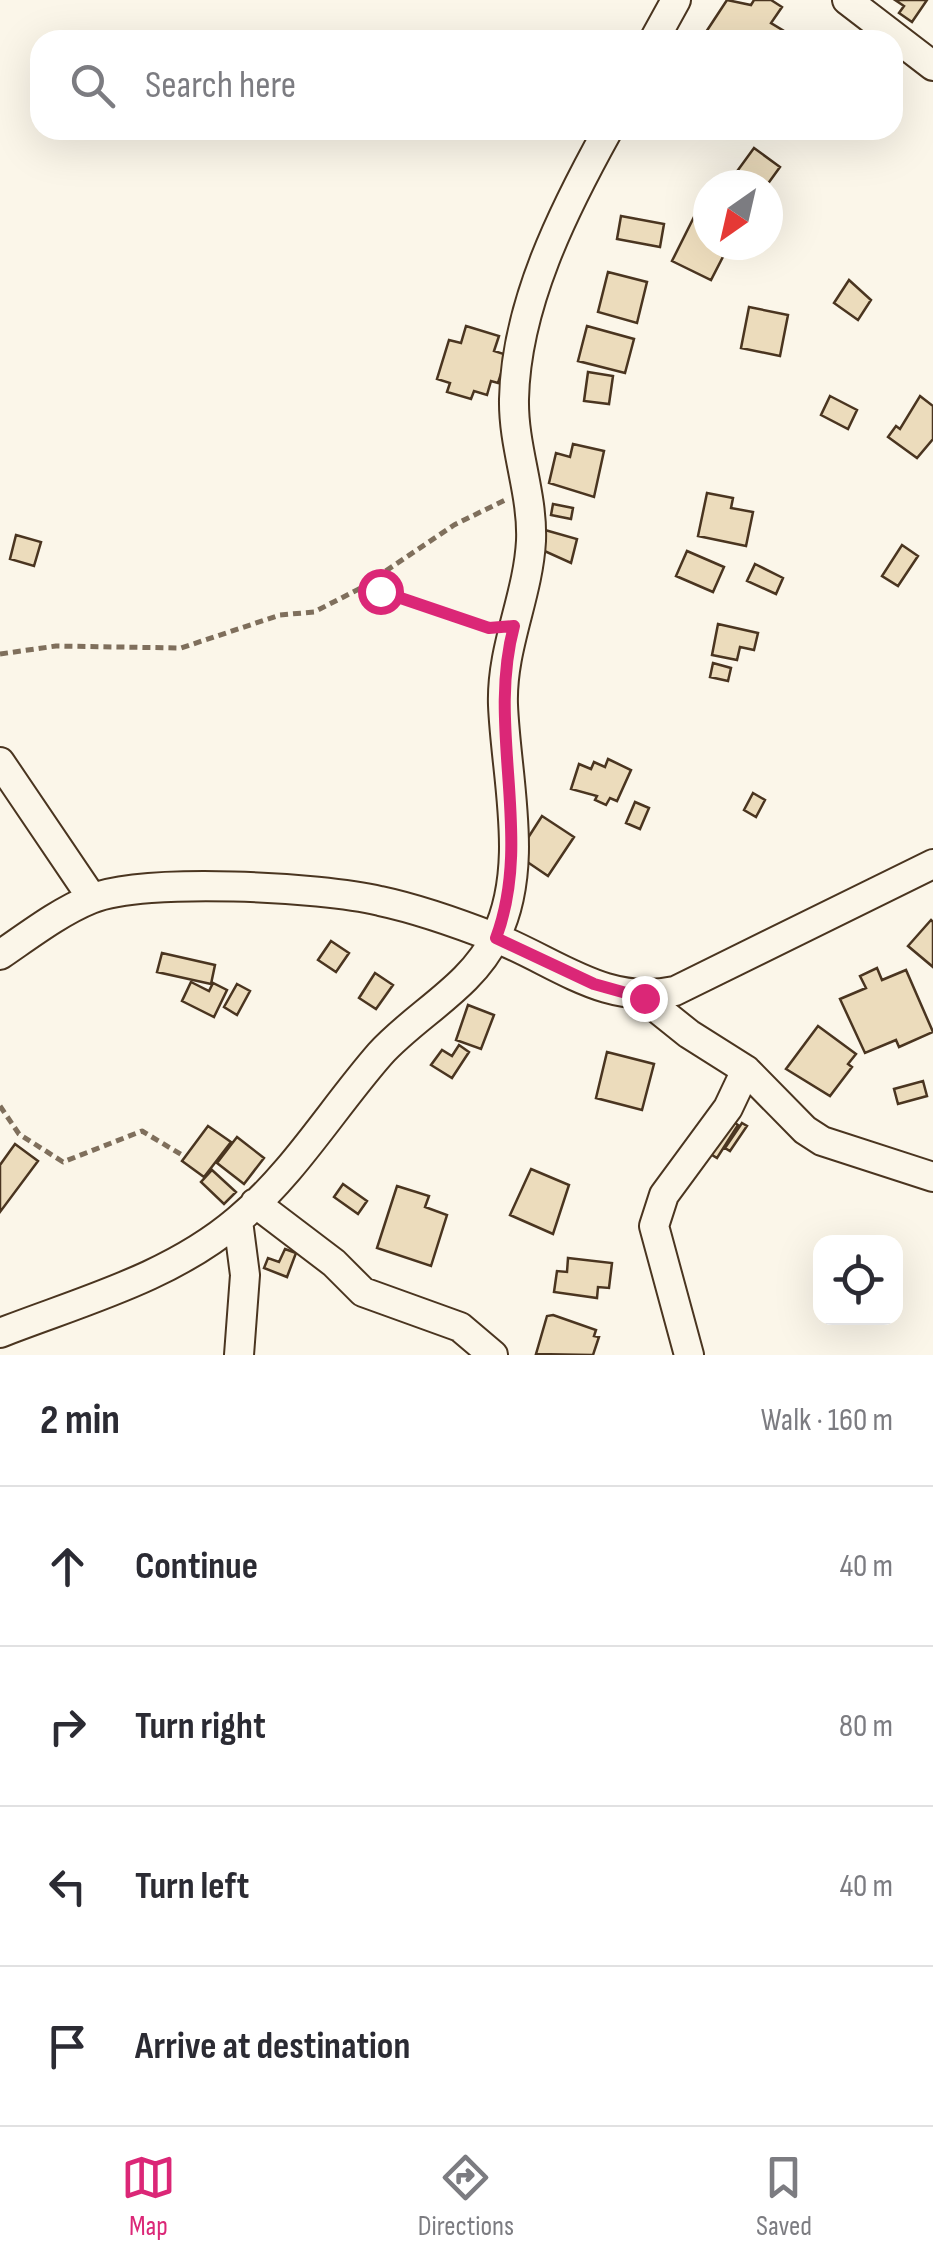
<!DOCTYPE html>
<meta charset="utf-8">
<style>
body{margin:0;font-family:"Sofia Sans Condensed",sans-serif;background:#f7f7f7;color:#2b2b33}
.controls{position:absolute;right:30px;bottom:30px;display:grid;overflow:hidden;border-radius:20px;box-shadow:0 10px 40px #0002}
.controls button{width:90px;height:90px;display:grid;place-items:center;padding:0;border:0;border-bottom:2px solid #e1e1e2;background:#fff;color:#2b2b33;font:50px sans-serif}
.compass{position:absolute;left:693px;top:170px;width:90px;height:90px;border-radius:50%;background:#fff;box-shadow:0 10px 40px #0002;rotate:214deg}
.stop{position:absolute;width:30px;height:30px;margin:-22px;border:8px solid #db2777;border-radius:50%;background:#fff}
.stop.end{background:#db2777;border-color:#fff;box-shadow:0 2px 10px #0008}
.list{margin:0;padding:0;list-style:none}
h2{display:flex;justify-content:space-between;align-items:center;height:130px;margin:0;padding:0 40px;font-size:42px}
h2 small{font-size:32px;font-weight:400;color:#7c7c81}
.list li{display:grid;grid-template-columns:65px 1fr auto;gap:30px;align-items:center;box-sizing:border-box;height:160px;padding:0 40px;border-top:2px solid #e1e1e2}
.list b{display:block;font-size:38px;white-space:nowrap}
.list em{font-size:32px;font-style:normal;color:#7c7c81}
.icon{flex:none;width:55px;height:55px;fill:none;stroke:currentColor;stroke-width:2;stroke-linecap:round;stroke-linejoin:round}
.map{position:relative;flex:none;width:933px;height:1355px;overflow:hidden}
.search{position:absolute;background:#fff;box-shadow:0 10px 40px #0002;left:30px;right:30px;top:30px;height:110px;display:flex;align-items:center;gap:25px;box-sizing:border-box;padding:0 35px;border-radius:30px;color:#7c7c81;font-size:38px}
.sheet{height:770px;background:#fff}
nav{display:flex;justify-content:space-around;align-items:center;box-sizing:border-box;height:140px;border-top:2px solid #e1e1e2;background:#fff;font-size:28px;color:#7c7c81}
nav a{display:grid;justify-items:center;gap:5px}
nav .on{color:#db2777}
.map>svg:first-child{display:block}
</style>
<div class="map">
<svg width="933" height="1355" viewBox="0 0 933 1355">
<rect width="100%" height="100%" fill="#fbf6e9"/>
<!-- building -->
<path fill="#ecdcbc" stroke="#4a3520" stroke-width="2.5" d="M727,0L751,5L754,0H771L782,7L771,23L784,31L779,40H718L706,32Z
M895,0H927L912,22L899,13L904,6Z
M754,148L780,167L767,185H735L730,181Z
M696,213L708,219V245L728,247L711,280L672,261Z
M621,216L664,224L660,247L617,239Z
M608,272L647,282L637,323L598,312Z
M849,280L871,300L858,320L834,303Z
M749,307L788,315L780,356L741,348Z
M466,326L499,336L494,351L507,355L498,383L491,381L487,395L474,391L471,399L447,392L450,383L437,379L449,340L461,343Z
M587,326L634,339L625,373L578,361Z
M588,372L613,376L609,404L584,401Z
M830,396L857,410L848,429L821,415Z
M920,396L933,406V439L917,458L888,437L896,426L900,429Z
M573,444L604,451L594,497L549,483L556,453L570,457Z
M707,493L733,498L731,508L753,512L746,546L698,536Z
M553,504L573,508L571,519L551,515Z
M545,530L577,539L571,563L540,549Z
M16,535L41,542L34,566L10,559Z
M902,545L918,556L898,586L882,576Z
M687,551L724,567L713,592L676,576Z
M755,564L783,578L776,594L747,581Z
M718,624L758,633L754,650L740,647L737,660L712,655Z
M713,663L731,668L728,681L710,677Z
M608,759L631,770L617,801L610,798L606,805L595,800L597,796L571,789L579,764L591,769L594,762L605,767Z
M753,793L765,800L756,817L744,810Z
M635,802L649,808L640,829L626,823Z
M542,816L574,837L548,876L517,855Z
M931,920L933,922V967L908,946Z
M331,941L349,953L336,972L318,960Z
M162,953L215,965L211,984L157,972Z
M877,968L882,980L906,970L933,1032L899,1047L896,1040L865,1053L840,999L866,988L860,976Z
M375,973L393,985L376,1009L359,998Z
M191,982L209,991L213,983L227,990L214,1017L182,1001Z
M237,984L250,991L237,1015L224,1007Z
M468,1005L494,1015L481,1049L456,1040Z
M818,1026L856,1054L848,1064L852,1067L830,1096L786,1069Z
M459,1045L469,1052L452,1078L431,1065L442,1050L452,1056Z
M607,1052L654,1064L642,1110L596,1098Z
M923,1081L927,1096L898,1104L894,1089Z
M731,1120L738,1125L717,1158L709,1153Z
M742,1123L747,1126L730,1151L725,1148Z
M208,1126L231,1142L204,1177L182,1161Z
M237,1137L264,1158L244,1184L217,1163Z
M15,1144L38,1161L0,1212V1165Z
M531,1169L569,1185L553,1234L510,1215Z
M212,1170L236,1192L224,1204L201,1182Z
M343,1184L367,1201L358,1214L334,1197Z
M397,1186L429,1196L425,1207L447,1215L431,1266L377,1248Z
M285,1249L296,1253L287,1277L264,1268L268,1258L279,1262Z
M568,1258L612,1263L609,1288L598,1287L597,1298L554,1292L557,1271L567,1272Z
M553,1315L596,1330L594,1336L599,1337L593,1355L536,1354L547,1316Z"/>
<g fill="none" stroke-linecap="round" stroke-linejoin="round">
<defs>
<path id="minor" d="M847,0L933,66
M654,40L676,0
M0,762L92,898
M0,955C28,936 59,912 91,899C145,877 321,887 380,901C418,909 460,924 496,938C558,963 606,1006 675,991L933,864
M644,998L689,1034L746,1070L805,1130L822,1141L933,1177
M255,1203L334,1263L363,1292L460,1327L493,1355
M238,1221L245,1275L239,1355
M0,1333C82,1301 170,1278 238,1220C294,1173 332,1109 380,1054C416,1014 472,987 496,936C530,866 506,779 503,705C501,648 528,597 531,541C533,493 513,447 514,399C516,305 563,211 608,130
M689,1355L654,1226L664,1195L728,1108L746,1070"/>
</defs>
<!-- minor casing -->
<use href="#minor" stroke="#4a3520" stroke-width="32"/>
<!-- path -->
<path stroke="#7f6f5c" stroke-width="5" stroke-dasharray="8 5" stroke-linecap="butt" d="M365,585L491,628
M0,654L56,646L181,648L280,615L314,612L359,589L454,525L505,500
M0,1106L19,1134L63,1162L142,1131L182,1155"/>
<!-- minor -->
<use href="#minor" stroke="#fbf6e9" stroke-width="28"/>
</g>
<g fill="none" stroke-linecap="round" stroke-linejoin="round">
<!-- route -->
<path stroke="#db2777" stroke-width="12" d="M380,591L489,628L514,626C486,730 534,836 496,938L594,984L644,998"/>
</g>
</svg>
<div class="controls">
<button><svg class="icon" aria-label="locate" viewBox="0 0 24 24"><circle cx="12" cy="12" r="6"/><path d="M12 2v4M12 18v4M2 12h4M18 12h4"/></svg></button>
</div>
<svg class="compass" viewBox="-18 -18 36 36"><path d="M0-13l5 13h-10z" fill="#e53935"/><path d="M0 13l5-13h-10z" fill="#7c7c81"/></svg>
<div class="stop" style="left:380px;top:591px"></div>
<div class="stop end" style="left:644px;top:998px"></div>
<div class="search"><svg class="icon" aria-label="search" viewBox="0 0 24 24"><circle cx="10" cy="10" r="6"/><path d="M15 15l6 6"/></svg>Search here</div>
</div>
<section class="sheet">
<h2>2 min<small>Walk · 160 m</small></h2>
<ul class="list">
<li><svg class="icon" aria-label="ahead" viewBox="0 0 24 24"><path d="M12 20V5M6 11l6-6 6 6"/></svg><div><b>Continue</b></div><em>40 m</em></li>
<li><svg class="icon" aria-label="right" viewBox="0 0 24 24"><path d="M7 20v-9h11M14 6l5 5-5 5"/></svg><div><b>Turn right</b></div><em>80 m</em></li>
<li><svg class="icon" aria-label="left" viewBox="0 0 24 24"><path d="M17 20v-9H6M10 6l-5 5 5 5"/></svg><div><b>Turn left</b></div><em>40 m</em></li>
<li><svg class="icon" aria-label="arrive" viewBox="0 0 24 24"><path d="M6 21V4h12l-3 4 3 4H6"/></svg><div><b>Arrive at destination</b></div></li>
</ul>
</section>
<nav>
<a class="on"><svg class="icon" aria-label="map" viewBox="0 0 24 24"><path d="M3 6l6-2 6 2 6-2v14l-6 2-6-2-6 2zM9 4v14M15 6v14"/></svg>Map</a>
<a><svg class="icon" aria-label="directions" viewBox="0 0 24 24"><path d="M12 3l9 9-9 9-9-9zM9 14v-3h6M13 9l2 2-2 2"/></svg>Directions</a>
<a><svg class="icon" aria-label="saved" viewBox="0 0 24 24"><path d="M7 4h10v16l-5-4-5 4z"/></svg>Saved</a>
</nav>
